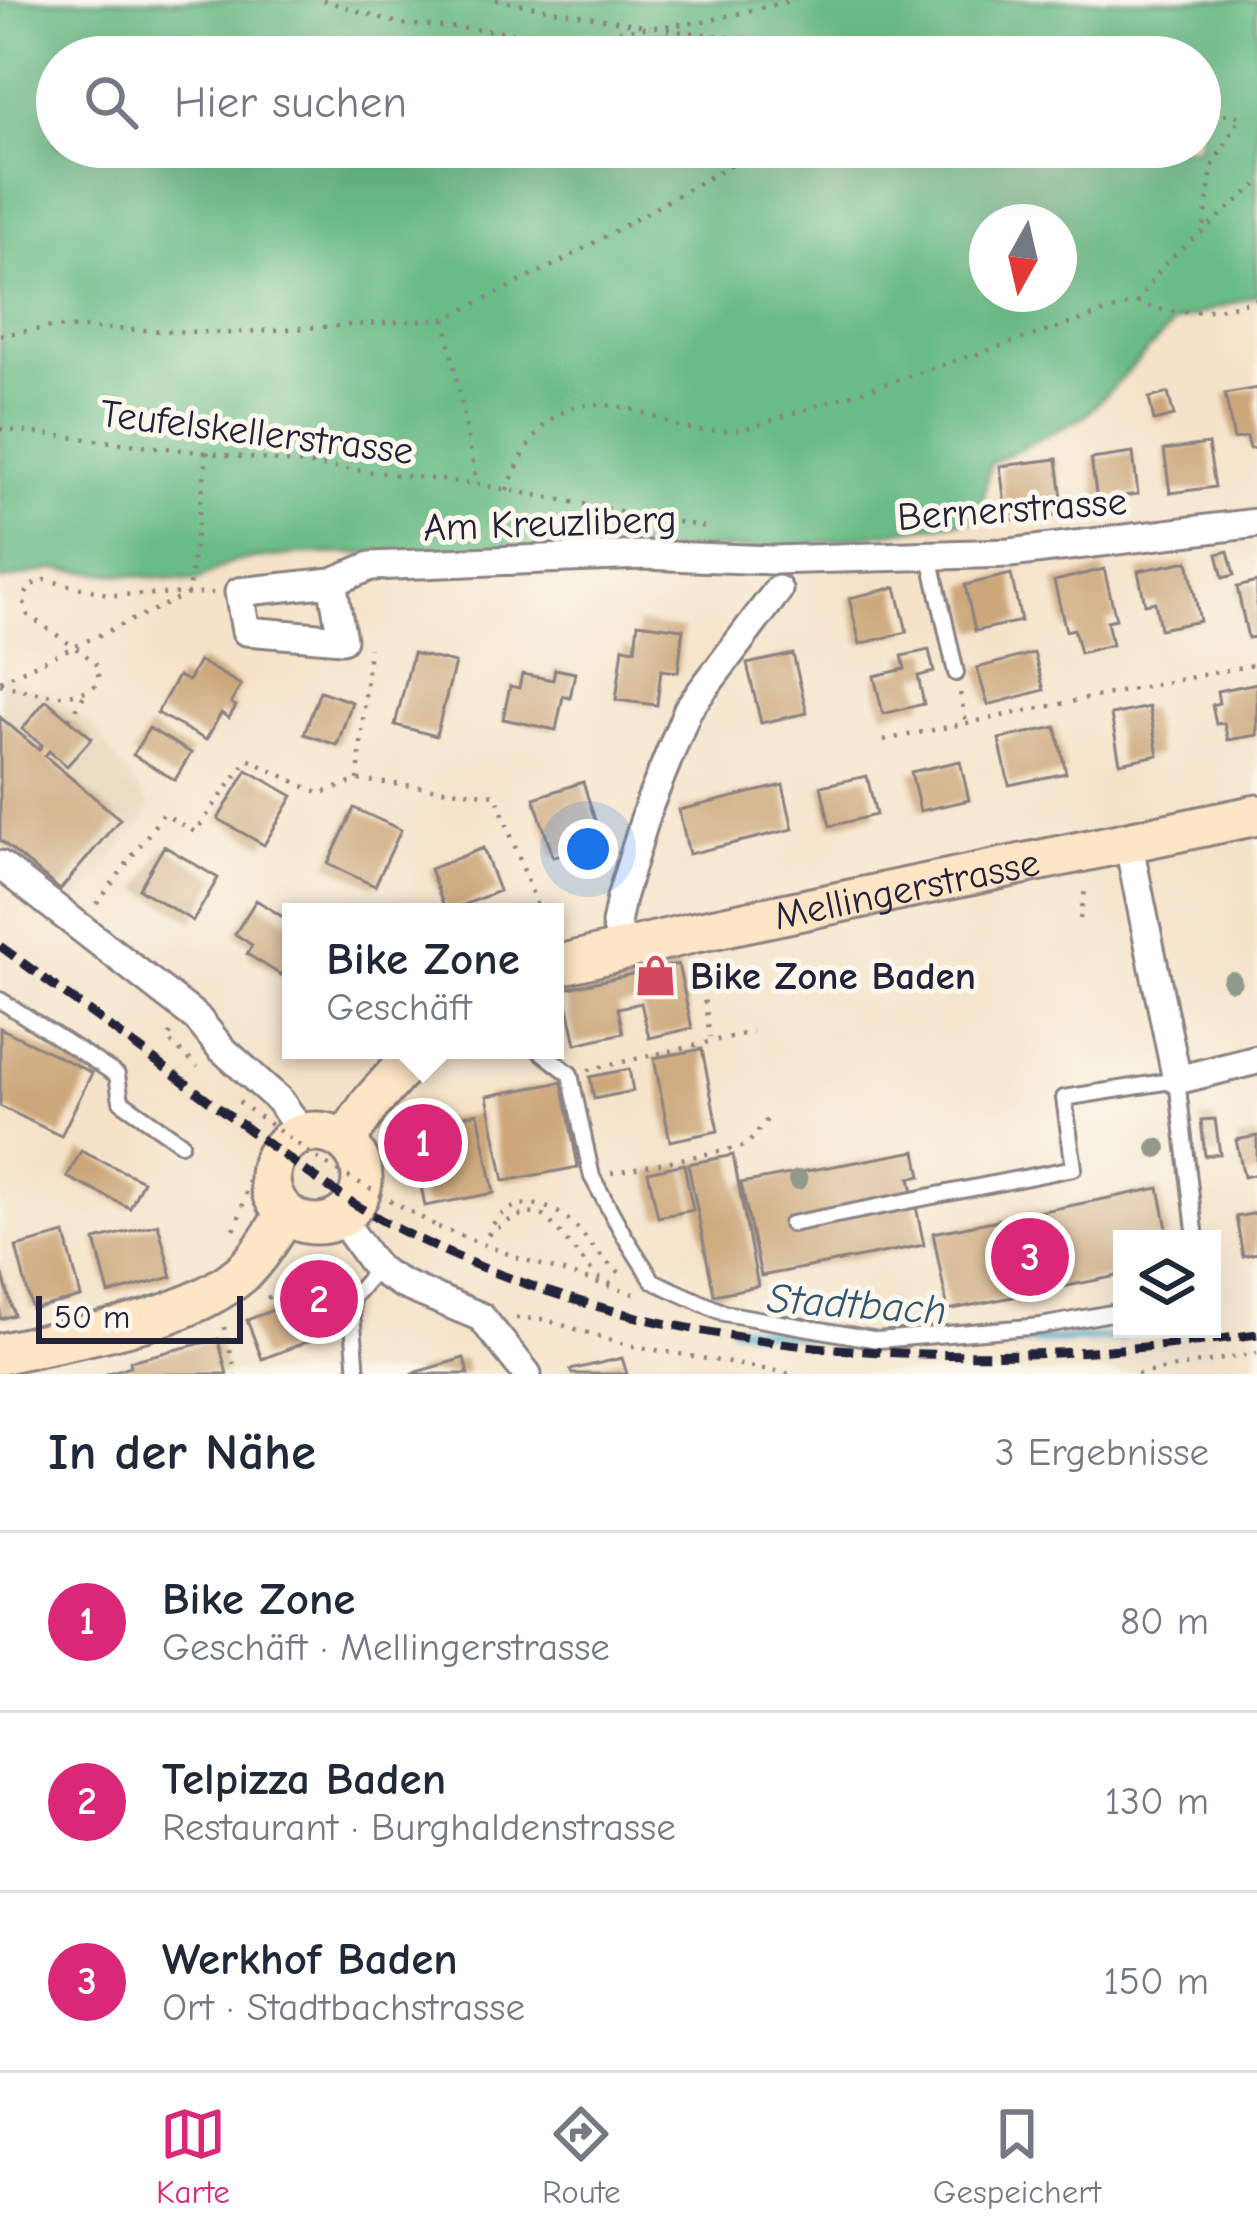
<!DOCTYPE html>
<html lang="de">
<meta charset="utf-8">
<style>
body{margin:0;font-family:"Comic Neue",sans-serif;background:#f2f2f3;color:#1f2937}
.controls{position:absolute;right:36px;bottom:36px;display:grid;overflow:hidden;border-radius:0px;box-shadow:0 12px 48px #0002}
.controls button{width:108px;height:108px;display:grid;place-items:center;padding:0;border:0;border-bottom:3px solid #e0e1e3;background:#fff;color:#1f2937;font:60px sans-serif}
.compass{position:absolute;left:969px;top:204px;width:108px;height:108px;border-radius:50%;background:#fff;box-shadow:0 12px 48px #0002;rotate:188deg}
.scale{position:absolute;left:36px;bottom:30px;width:207px;box-sizing:border-box;padding-left:12px;border:6px solid #22223b;border-top:0;font-size:33px;line-height:42px;white-space:nowrap;color:#22223b;-webkit-text-stroke:9px #fbf7ec;paint-order:stroke}
.you{position:absolute;left:588px;top:849px;width:42px;height:42px;margin:-30px;border:9px solid #fff;border-radius:50%;background:#1a73e8;box-shadow:0 0 0 18px #1a73e833}
.badge{display:grid;place-items:center;width:78px;height:78px;border-radius:50%;background:#db2777;color:#fff;font-size:39px;font-weight:700}
.pin{position:absolute;translate:-50% -50%;border:6px solid #fff;box-shadow:0 3px 12px #0006}
.popup{position:absolute;left:282px;top:903px;width:282px;height:156px;box-sizing:border-box;display:grid;place-content:center;border-radius:0px;background:#fff;filter:drop-shadow(0 3px 9px #0005);font-size:39px;white-space:nowrap;color:#747a83}
.popup b{font-size:45px;color:#1f2937}
.popup::after{content:'';position:absolute;left:50%;top:100%;margin-left:-24px;border:24px solid transparent;border-top-color:#fff}
.list{margin:0;padding:0;list-style:none}
h2{display:flex;justify-content:space-between;align-items:center;height:156px;margin:0;padding:0 48px;font-size:51px}
h2 small{font-size:39px;font-weight:400;color:#747a83}
.list li{display:grid;grid-template-columns:78px 1fr auto;gap:36px;align-items:center;box-sizing:border-box;height:180px;padding:0 48px;border-top:3px solid #e0e1e3}
.list b{display:block;font-size:45px;white-space:nowrap}
.list p{margin:0;font-size:39px;white-space:nowrap;color:#747a83}
.list em{font-size:39px;font-style:normal;color:#747a83}
.icon{flex:none;width:66px;height:66px;fill:none;stroke:currentColor;stroke-width:2;stroke-linecap:round;stroke-linejoin:round}
.map{position:relative;flex:none;width:1257px;height:1374px;overflow:hidden}
.search{position:absolute;background:#fff;box-shadow:0 12px 48px #0002;left:36px;right:36px;top:36px;height:132px;display:flex;align-items:center;gap:30px;box-sizing:border-box;padding:0 42px;border-radius:66px;color:#747a83;font-size:45px}
.sheet{height:696px;background:#fff}
nav{display:flex;justify-content:space-around;align-items:center;box-sizing:border-box;height:168px;border-top:3px solid #e0e1e3;background:#fff;font-size:33px;color:#747a83}
nav a{display:grid;justify-items:center;gap:6px}
nav .on{color:#db2777}
.map>svg:first-child{display:block}
</style>
<div class="map">
<svg width="1257" height="1374" viewBox="0 0 1257 1374">
<rect width="100%" height="100%" fill="#fbf7ec"/>
<filter id="ink" filterUnits="userSpaceOnUse"><feTurbulence type="fractalNoise" baseFrequency=".00833" numOctaves="2"/><feDisplacementMap in="SourceGraphic" scale="24" xChannelSelector="R" yChannelSelector="G"/><feConvolveMatrix kernelMatrix="1 2 1 2 8 2 1 2 1" color-interpolation-filters="sRGB"/></filter>
<filter id="wash" filterUnits="userSpaceOnUse"><feTurbulence type="fractalNoise" baseFrequency=".004" numOctaves="4" result="noise"/><feDisplacementMap in="SourceGraphic" scale="48" xChannelSelector="R" yChannelSelector="G"/><feGaussianBlur stdDeviation="2.7" result="paint"/><feColorMatrix in="noise" values="0 0 0 0 0 0 0 0 0 0 0 0 0 0 0 0 0 1.4 0 .05"/><feComposite in="paint" operator="in"/></filter>
<g filter="url(#wash)">
<rect width="100%" height="100%" fill="#f5e3c9"/>
<!-- built -->
<path fill="#e5d5b7" d="M0,674L52,697L95,729L151,808L77,905L0,846Z"/>
<!-- forest -->
<path fill="#6bbc87" stroke="#466f61" stroke-width="3" fill-rule="evenodd" d="M0,0H1257V295L1175,322L1084,417L990,463L979,519L783,548L300,554L234,561L196,581L55,569L0,581ZM57,57H1200V147H57ZM987,222H1059V294H987Z"/>
<g fill="none" stroke-linecap="round" stroke-linejoin="round">
<!-- stream -->
<path stroke="#49a7c8" stroke-width="9" d="M734,1327L856,1343
M885,1346L1120,1338"/>
</g>
<g id="blocks">
<!-- building -->
<path fill="#cca77a" d="M1257,388V448L1250,449L1247,437L1234,439L1225,394Z
M1168,393L1174,416L1154,421L1149,398Z
M1208,444L1215,487L1170,493L1164,450Z
M1133,453L1138,494L1097,500L1091,459Z
M1057,459L1064,514L1007,520L1000,466Z
M1228,551L1234,575L1223,578L1217,554Z
M1188,561L1200,621L1160,629L1155,602L1145,604L1138,571Z
M1104,569L1116,619L1107,621L1112,645L1080,653L1074,629L1066,631L1054,581Z
M1011,574L1021,621L975,631L965,585Z
M1257,582V637L1248,638L1237,587Z
M896,587L907,632L860,644L849,598Z
M638,623L683,629L678,672L661,670L657,705L616,700L623,647L635,649Z
M929,650L934,672L918,676L924,704L883,714L874,676L905,669L902,656Z
M413,653L455,663L436,736L395,725Z
M1034,653L1044,690L988,705L977,668Z
M793,654L807,713L761,723L747,664Z
M199,661L241,685L231,703L236,706L229,718L221,713L206,740L157,713L178,676L188,681Z
M555,669L575,673L570,698L563,696L556,730L503,719L510,686L519,688L522,674L553,680Z
M1257,683V735L1228,740L1224,723L1216,724L1212,705L1219,703L1217,691Z
M320,691L352,702L337,745L304,734Z
M46,700L92,738L67,766L49,751L45,756L120,819L60,890L0,840V717L39,750L42,745L22,729Z
M1149,707L1158,755L1120,763L1111,715Z
M1056,727L1066,773L1009,785L999,739Z
M149,728L191,753L175,780L133,755Z
M960,761L969,800L920,811L911,772Z
M247,770L293,796L264,845L218,819Z
M867,776L876,815L830,826L821,786Z
M583,782L602,842L553,857L534,798Z
M783,785L793,829L689,854L679,810Z
M354,808L401,830L375,886L328,864Z
M164,846L218,878L193,921L139,889Z
M483,848L499,891L446,912L430,869Z
M256,900L291,922V958L281,975L247,954L252,945L235,934Z
M678,964L692,1028L649,1038L641,1003L618,1008L623,1033L576,1044L564,989Z
M0,1028L92,1073L61,1136L0,1106Z
M702,1049L718,1131L670,1141L654,1058Z
M629,1069L633,1091L594,1099L590,1077Z
M562,1082L578,1167L504,1181L487,1096Z
M478,1113L494,1193L425,1206L409,1126Z
M1215,1119L1220,1154L1205,1156L1201,1120Z
M1257,1136V1174L1244,1177L1236,1140Z
M81,1151L143,1181L130,1208L67,1177Z
M916,1151L921,1176L910,1178L924,1245L761,1276L741,1183Z
M733,1155L758,1286L714,1295L688,1164Z
M684,1164L693,1210L658,1217L648,1172Z
M1159,1188L1169,1239H1122V1275L948,1310L933,1233Z
M1257,1213V1253L1243,1256L1236,1217Z
M158,1224L172,1277L109,1294L95,1240Z
M65,1234L81,1297L32,1309L16,1247Z
M0,1265L14,1315L0,1319Z
M323,1283L341,1329L262,1359L247,1320L286,1305L283,1299Z
M218,1339L227,1374H106L131,1366L130,1361Z
M464,1358L468,1374H413V1373Z
M622,1358L627,1374H572L570,1370Z"/>
</g>
</g>
<g filter="url(#ink)">
<use href="#blocks" fill-opacity="0" stroke="#8c8282" stroke-width="3"/>
<g fill="none" stroke-linecap="round" stroke-linejoin="round">
<defs>
<path id="service" d="M930,556L956,673
M0,1000L117,1075L121,1101L181,1143
M539,1050L570,1074L592,1177L625,1237L653,1281L724,1313L878,1340L1041,1326L1122,1311
M791,1224L1074,1168L1064,1098L1177,1080L1196,1239
M357,1374L351,1299L377,1269"/>
<path id="minor" d="M332,582L342,639L246,631L239,592L332,582L371,566L643,555L772,560L1010,553L1257,523
M1128,841L1177,1080L1257,1060
M0,865L197,1018L221,1048L279,1100L303,1133
M625,949L616,924L621,898L649,805L688,709L778,590
M340,1217L377,1269L402,1284L481,1317L527,1374"/>
<g id="secondary">
<path id="s1" d="M555,966L692,933L1257,815"/>
<circle cx="316" cy="1178" r="46"/>
<path d="M345,1141L370,1104L418,1050"/>
<path d="M0,1354C74,1336 182,1324 241,1274C260,1258 272,1234 286,1214"/>
</g>
</defs>
<!-- service casing -->
<use href="#service" stroke="#8c8282" stroke-width="20"/>
<!-- minor casing -->
<use href="#minor" stroke="#8c8282" stroke-width="33"/>
<!-- secondary casing -->
<use href="#secondary" stroke="#8c8282" stroke-width="45"/>
<!-- path -->
<path stroke="#8c8282" stroke-width="4.5" stroke-dasharray="3 9" stroke-linecap="butt" d="M323,0L401,24L570,36L703,22L794,0
M496,0L650,27
M667,30L765,41L845,42L905,57
M1200,112L1241,116L1212,167L1204,227
M1137,302C1175,319 1218,311 1257,299
M445,319L477,484
M0,335L53,327L229,333L445,319L562,261L762,147
M0,429L477,484L710,528
M507,490C537,416 566,387 650,415C662,419 673,425 685,428C703,433 724,430 742,430L1137,302L1167,261L1257,185
M0,681L188,594L208,450
M0,684C28,692 74,704 97,684L99,670L94,661L28,615L23,599L31,585L46,580L112,595L215,593
M960,693L966,723
M69,719L85,694
M884,740L1257,664
M358,780L369,648
M97,904L163,814L195,832L248,759L320,794L358,780L496,795L539,912
M1080,919L1086,885
M699,965L710,1037
M171,1033L167,1039L198,1067
M588,1070L752,1032
M611,1173L746,1146L769,1117
M251,1182L271,1165
M373,1218L383,1146
M438,1227L516,1257L637,1295
M234,1229C249,1197 248,1163 267,1134
M488,1235C498,1206 529,1196 557,1212C584,1227 597,1261 626,1276
M488,1235C507,1222 523,1207 546,1217L597,1277L613,1285
M267,1298L338,1264
M516,1318L543,1319L628,1345L792,1374
M224,1327L236,1374
M1137,1374L1257,1353"/>
<!-- service -->
<use href="#service" stroke="#fff" stroke-width="14"/>
<!-- minor -->
<use href="#minor" stroke="#fff" stroke-width="27"/>
<!-- secondary -->
<use href="#secondary" stroke="#fee5c5" stroke-width="39"/>
<!-- rail -->
<path stroke="#22223b" stroke-width="9" stroke-dasharray="18 9" stroke-linecap="butt" d="M0,946C73,1000 146,1053 219,1108C280,1152 341,1201 408,1234C668,1364 975,1374 1257,1334"/>
<!-- path-bridge -->
<path stroke="#8c8282" stroke-width="4.5" stroke-dasharray="3 9" stroke-linecap="butt" d="M239,1102L324,1163L438,1227"/>
</g>
<!-- trees -->
<g fill="#91988c">
<circle cx="1232" cy="981" r="10"/>
<circle cx="1157" cy="1148" r="10"/>
<circle cx="798" cy="1180" r="10"/>
</g>
</g>
<!-- icons -->
<defs>
<symbol id="shop-bare" viewBox="-9 -9 18 18"><path d="M-5-2.5h2.3a2.7 3.5 0 0 1 5.4 0H5L5.5 6h-11ZM-1.5-2.5h3a1.5 2.3 0 0 0-3 0Z" fill="#d1495b" stroke="#fbf7ec" stroke-width="2.5" paint-order="stroke"/></symbol>
</defs>
<g fill-rule="evenodd">
<use href="#shop-bare" x="626" y="946" width="59" height="59"/>
</g>
<g text-anchor="middle" stroke-width="10" stroke-linejoin="round" paint-order="stroke">
<!-- street labels -->
<g font-size="39" fill="#22223b" stroke="#fbf7ec">
<text transform="translate(257 431) rotate(7)" y="14">Teufelskellerstrasse</text>
<text transform="translate(1012 508) rotate(-4)" y="14">Bernerstrasse</text>
<text transform="translate(550 522) rotate(-2)" y="14">Am Kreuzliberg</text>
<text dy="14" stroke="none"><textPath href="#s1" startOffset="360">Mellingerstrasse</textPath></text>
</g>
<!-- poi labels -->
<g font-size="39" font-weight="bold" fill="#22223b" stroke="#fbf7ec" text-anchor="start">
<text x="690" y="989">Bike Zone Baden</text>
</g>
<!-- water labels -->
<g font-size="42" font-style="italic" fill="#325773" stroke="#fbf7ec">
<text transform="translate(857 1303) rotate(4)" y="15">Stadtbach</text>
</g>
</g>
</svg>
<div class="controls">
<button><svg class="icon" aria-label="layers" viewBox="0 0 24 24"><path d="M12 4l9 5-9 5-9-5zM3 14l9 5 9-5"/></svg></button>
</div>
<svg class="compass" viewBox="-18 -18 36 36"><path d="M0-13l5 13h-10z" fill="#e53935"/><path d="M0 13l5-13h-10z" fill="#747a83"/></svg>
<div class="scale">50 m</div>
<div class="you"></div>
<div class="pin badge" style="left:423px;top:1143px">1</div>
<div class="popup"><b>Bike Zone</b>Geschäft</div>
<div class="pin badge" style="left:319px;top:1299px">2</div>
<div class="pin badge" style="left:1030px;top:1257px">3</div>
<div class="search"><svg class="icon" aria-label="search" viewBox="0 0 24 24"><circle cx="10" cy="10" r="6"/><path d="M15 15l6 6"/></svg>Hier suchen</div>
</div>
<section class="sheet">
<h2>In der Nähe<small>3 Ergebnisse</small></h2>
<ul class="list">
<li><span class="badge">1</span><div><b>Bike Zone</b><p>Geschäft · Mellingerstrasse</p></div><em>80 m</em></li>
<li><span class="badge">2</span><div><b>Telpizza Baden</b><p>Restaurant · Burghaldenstrasse</p></div><em>130 m</em></li>
<li><span class="badge">3</span><div><b>Werkhof Baden</b><p>Ort · Stadtbachstrasse</p></div><em>150 m</em></li>
</ul>
</section>
<nav>
<a class="on"><svg class="icon" aria-label="map" viewBox="0 0 24 24"><path d="M3 6l6-2 6 2 6-2v14l-6 2-6-2-6 2zM9 4v14M15 6v14"/></svg>Karte</a>
<a><svg class="icon" aria-label="directions" viewBox="0 0 24 24"><path d="M12 3l9 9-9 9-9-9zM9 14v-3h6M13 9l2 2-2 2"/></svg>Route</a>
<a><svg class="icon" aria-label="saved" viewBox="0 0 24 24"><path d="M7 4h10v16l-5-4-5 4z"/></svg>Gespeichert</a>
</nav>
